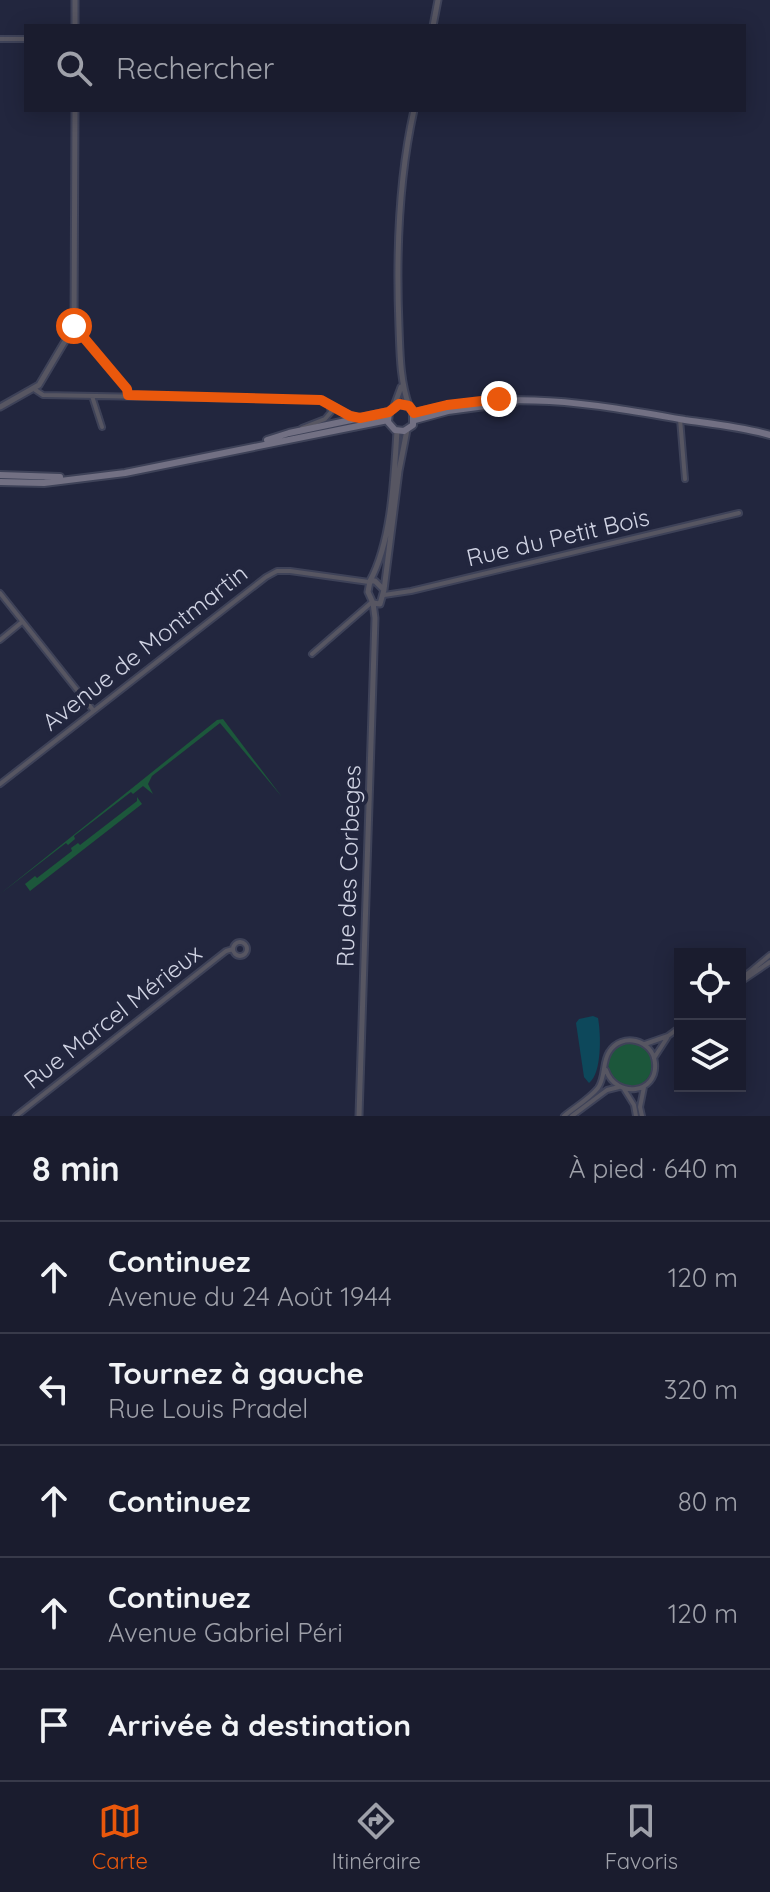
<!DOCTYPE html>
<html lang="fr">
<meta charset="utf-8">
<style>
body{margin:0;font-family:Quicksand,sans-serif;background:#27293a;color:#f1f3f6}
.controls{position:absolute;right:24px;bottom:24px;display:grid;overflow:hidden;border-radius:0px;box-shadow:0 4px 20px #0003}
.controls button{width:72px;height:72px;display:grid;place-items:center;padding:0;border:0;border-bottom:2px solid #383a4a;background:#1a1c2e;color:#f1f3f6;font:40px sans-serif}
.stop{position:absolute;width:24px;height:24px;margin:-18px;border:6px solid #ea580c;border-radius:50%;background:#fff}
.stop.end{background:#ea580c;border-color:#fff;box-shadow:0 2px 8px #0008}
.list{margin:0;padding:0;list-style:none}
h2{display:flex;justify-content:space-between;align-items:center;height:104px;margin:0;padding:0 32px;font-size:34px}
h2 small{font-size:26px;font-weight:400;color:#9fa1aa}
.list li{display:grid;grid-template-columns:52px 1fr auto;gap:24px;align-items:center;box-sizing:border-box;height:112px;padding:0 32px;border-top:2px solid #383a4a}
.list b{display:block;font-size:30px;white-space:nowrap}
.list p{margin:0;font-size:26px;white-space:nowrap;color:#9fa1aa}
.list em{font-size:26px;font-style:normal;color:#9fa1aa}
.icon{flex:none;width:44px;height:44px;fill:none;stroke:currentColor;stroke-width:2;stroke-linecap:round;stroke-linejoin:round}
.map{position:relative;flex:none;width:770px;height:1116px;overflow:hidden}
.search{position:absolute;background:#1a1c2e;box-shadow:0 4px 20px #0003;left:24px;right:24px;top:24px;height:88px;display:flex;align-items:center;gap:20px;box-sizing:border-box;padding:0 28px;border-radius:0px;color:#9fa1aa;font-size:30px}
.sheet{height:664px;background:#1a1c2e}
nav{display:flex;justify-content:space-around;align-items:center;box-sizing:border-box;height:112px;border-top:2px solid #383a4a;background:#1a1c2e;font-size:22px;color:#9fa1aa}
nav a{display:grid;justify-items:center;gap:4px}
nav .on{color:#ea580c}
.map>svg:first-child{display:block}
</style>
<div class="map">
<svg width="770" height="1116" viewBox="0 0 770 1116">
<rect width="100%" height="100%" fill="#22263e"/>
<!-- green -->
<path fill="#1c573b" d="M223,719L282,797L220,723L152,776L148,784L153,794L143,786L133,794L131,792L74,836L75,839L68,845L66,843L0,894L217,720Z
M137,797L142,804L30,891L25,884L35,876L37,878L72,851L71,848L78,843L80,845L137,801Z
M608 1065a22 22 0 1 1 44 0a22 22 0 1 1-44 0Z"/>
<!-- water -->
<path fill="#0d485b" d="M593,1016L598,1018C601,1034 602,1073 589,1083L584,1077L576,1023L579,1019Z"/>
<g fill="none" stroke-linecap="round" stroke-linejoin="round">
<defs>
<path id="minor" d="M0,39H26
M74,326L127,389L128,395
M34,389L43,395L317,400C333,402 342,414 357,417
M92,396L102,427
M680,419L685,479
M302,428L325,419L331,412L329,404
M0,593L93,710
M384,595L411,591L739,513
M0,640L22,622
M312,654L372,602
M0,784L266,577L277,571H290L369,582
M233 949a7 7 0 1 1 14 0a7 7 0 1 1-14 0Z
M740,980L770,955
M742,981L770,962
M645,1044L668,1036L680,1027
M654,1058L667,1038
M624,1089L634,1105L636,1116
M16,1116L226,951L233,949
M564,1116C575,1107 589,1099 598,1088C606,1076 602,1063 609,1052C621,1032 653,1039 655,1063C658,1094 616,1099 606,1070
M572,1116L607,1090L619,1087
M642,1116L640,1107L644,1087"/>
<path id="tertiary" d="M75,26V0
M433,26L438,0
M394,406L401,387
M409,406C400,380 400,354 399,327C396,254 398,181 414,110
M0,407L39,385L74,326L75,110
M370,581C392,540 394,477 397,431
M370,581H375L384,590L380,604L373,603L368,592Z
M384,590L399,471L407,430
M359,1116L375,618L373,603"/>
<path id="secondary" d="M414,413C510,389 589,403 685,420C713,424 743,427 770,435
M415,420L448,411L515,402
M267,440L289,433L389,412L399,404L408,406L413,411V425L404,431L395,430L388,422L389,412
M0,475L60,477
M0,482L44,483L125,473L388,420"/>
</defs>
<!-- minor casing -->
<use href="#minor" stroke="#3e4258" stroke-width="8"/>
<!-- tertiary casing -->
<use href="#tertiary" stroke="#3e4258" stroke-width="9"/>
<!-- secondary casing -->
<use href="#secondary" stroke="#3e4258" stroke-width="10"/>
<!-- minor -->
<use href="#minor" stroke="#575662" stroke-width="4"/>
<!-- tertiary -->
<use href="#tertiary" stroke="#575662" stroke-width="5"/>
<!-- secondary -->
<use href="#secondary" stroke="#727083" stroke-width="6"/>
</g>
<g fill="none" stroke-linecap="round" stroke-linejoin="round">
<!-- route -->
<path stroke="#ea580c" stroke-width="10" d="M74,326L127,389L128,395L321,400L350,416L360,418L389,412L399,404L409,406L414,413L447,405L499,399"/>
</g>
<g text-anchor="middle" stroke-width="8" stroke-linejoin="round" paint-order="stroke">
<!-- street labels -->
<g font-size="24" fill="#d0d3e3" stroke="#22263e">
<text transform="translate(558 538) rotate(-13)" y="8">Rue du Petit Bois</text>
<text transform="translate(145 648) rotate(-38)" y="8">Avenue de Montmartin</text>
<text transform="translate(349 866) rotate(-88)" y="8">Rue des Corbeges</text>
<text transform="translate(113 1017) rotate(-38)" y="8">Rue Marcel Mérieux</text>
</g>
</g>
</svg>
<div class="controls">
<button><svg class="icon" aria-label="locate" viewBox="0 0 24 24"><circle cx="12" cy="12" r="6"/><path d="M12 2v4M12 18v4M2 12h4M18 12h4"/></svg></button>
<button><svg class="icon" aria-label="layers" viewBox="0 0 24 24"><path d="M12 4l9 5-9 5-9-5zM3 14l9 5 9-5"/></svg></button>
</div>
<div class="stop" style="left:74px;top:326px"></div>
<div class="stop end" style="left:499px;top:399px"></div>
<div class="search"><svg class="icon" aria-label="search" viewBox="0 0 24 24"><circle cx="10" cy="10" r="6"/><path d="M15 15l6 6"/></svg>Rechercher</div>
</div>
<section class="sheet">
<h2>8 min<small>À pied · 640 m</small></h2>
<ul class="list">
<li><svg class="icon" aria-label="ahead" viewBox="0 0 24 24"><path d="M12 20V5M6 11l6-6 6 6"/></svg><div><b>Continuez</b><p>Avenue du 24 Août 1944</p></div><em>120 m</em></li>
<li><svg class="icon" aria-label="left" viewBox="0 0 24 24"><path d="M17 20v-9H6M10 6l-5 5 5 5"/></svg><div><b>Tournez à gauche</b><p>Rue Louis Pradel</p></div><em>320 m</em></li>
<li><svg class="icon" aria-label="ahead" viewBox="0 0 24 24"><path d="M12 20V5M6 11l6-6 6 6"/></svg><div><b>Continuez</b></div><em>80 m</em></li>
<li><svg class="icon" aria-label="ahead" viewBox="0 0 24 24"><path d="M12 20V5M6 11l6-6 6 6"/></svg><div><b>Continuez</b><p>Avenue Gabriel Péri</p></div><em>120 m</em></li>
<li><svg class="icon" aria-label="arrive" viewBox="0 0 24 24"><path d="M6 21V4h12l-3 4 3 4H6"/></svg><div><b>Arrivée à destination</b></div></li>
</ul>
</section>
<nav>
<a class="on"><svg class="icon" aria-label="map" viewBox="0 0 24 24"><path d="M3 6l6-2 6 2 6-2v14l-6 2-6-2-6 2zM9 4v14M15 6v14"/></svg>Carte</a>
<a><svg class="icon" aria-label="directions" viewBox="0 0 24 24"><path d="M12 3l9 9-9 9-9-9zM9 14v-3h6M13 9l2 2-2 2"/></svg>Itinéraire</a>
<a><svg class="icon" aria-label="saved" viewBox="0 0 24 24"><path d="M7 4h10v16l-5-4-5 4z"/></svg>Favoris</a>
</nav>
